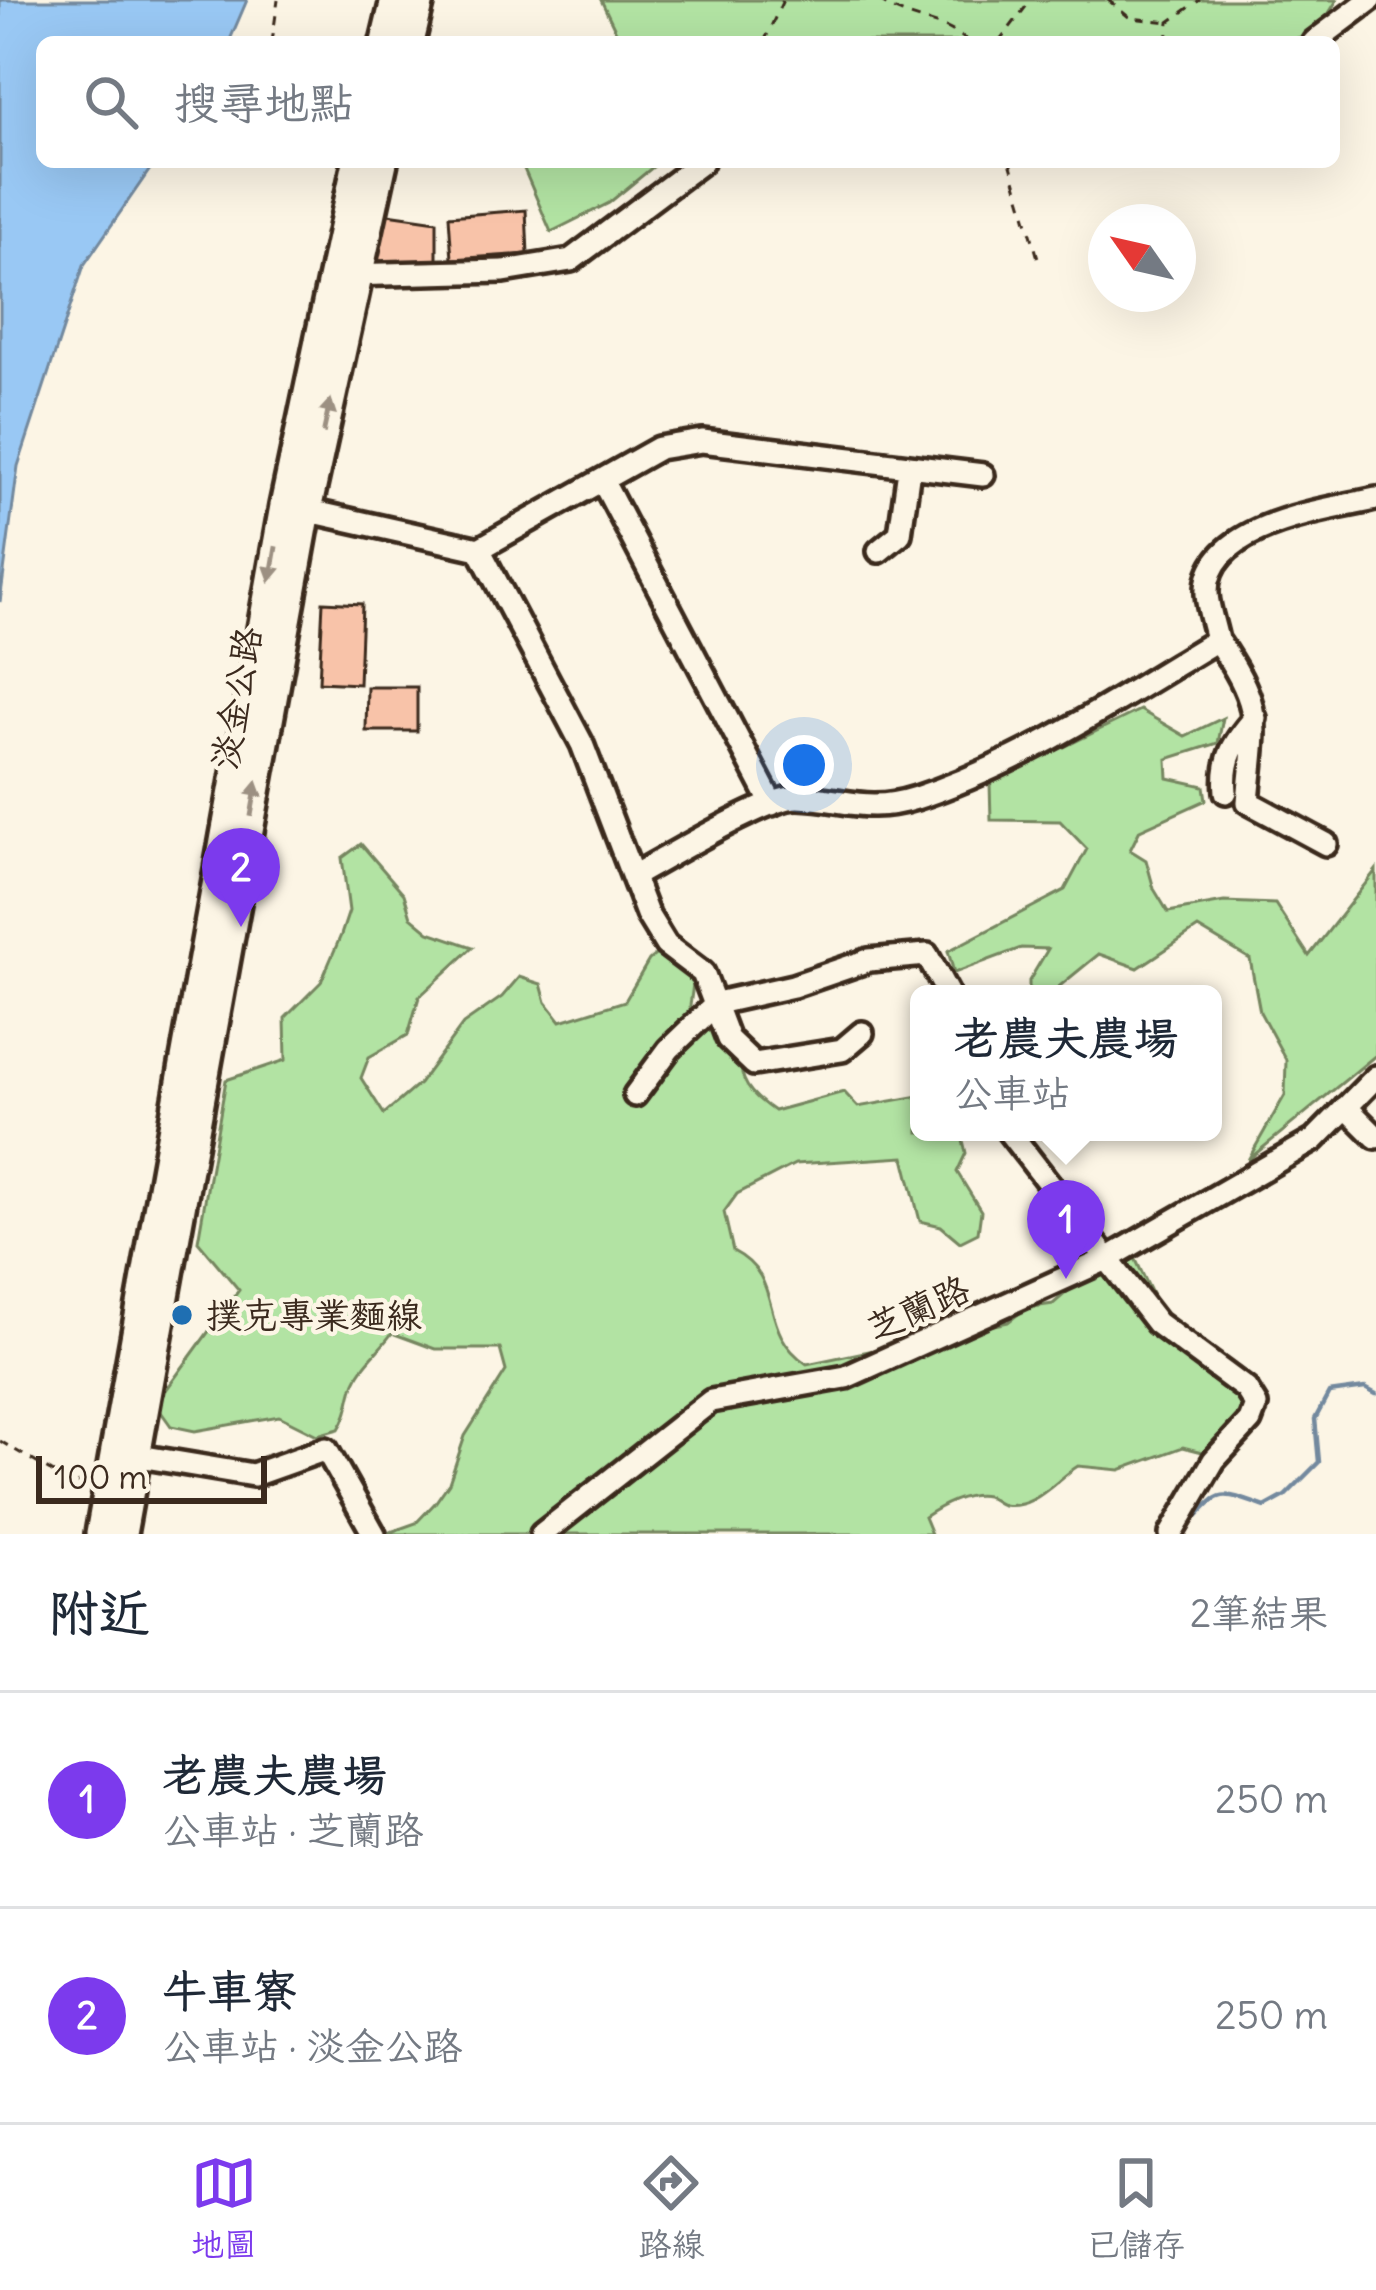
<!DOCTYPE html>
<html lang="zh-TW">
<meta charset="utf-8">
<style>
body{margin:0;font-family:Delius,"LXGW WenKai TC",sans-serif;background:#f6f6f7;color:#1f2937}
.compass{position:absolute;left:1088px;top:204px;width:108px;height:108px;border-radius:50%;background:#fff;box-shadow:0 12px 48px #0002;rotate:304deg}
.scale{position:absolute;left:36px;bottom:30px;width:231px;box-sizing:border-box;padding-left:12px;border:6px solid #3b2a1e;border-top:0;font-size:33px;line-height:42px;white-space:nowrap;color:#3b2a1e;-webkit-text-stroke:9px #fcf5e5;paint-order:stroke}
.you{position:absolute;left:804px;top:765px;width:42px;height:42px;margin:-30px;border:9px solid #fff;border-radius:50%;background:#1a73e8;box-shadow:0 0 0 18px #1a73e833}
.badge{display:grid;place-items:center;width:78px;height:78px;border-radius:50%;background:#7c3aed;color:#fff;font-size:39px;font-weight:700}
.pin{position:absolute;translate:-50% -99px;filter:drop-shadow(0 3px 6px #0008)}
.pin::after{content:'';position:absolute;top:63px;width:42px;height:36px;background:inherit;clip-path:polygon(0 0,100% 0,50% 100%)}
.popup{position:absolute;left:910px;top:985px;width:312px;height:156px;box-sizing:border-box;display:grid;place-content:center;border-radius:18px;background:#fff;filter:drop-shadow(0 3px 9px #0005);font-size:39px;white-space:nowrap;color:#747a83}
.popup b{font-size:45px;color:#1f2937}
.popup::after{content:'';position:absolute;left:50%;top:100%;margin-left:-24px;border:24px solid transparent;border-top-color:#fff}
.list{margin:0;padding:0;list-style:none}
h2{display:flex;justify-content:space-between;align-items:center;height:156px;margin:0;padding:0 48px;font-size:51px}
h2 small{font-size:39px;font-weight:400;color:#747a83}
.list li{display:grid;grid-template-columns:78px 1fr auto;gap:36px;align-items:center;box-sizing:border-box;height:216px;padding:0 48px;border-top:3px solid #e0e1e3}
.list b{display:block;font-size:45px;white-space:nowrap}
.list p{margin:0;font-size:39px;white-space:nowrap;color:#747a83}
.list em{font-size:39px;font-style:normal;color:#747a83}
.icon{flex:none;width:66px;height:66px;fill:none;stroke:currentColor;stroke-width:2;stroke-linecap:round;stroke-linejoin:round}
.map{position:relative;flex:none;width:1376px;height:1534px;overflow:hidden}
.search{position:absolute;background:#fff;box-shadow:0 12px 48px #0002;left:36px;right:36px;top:36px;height:132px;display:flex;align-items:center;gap:30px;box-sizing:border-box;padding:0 42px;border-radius:18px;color:#747a83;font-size:45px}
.sheet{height:588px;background:#fff}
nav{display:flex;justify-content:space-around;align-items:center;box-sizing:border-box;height:168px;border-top:3px solid #e0e1e3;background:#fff;font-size:33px;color:#747a83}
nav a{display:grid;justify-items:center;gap:6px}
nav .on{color:#7c3aed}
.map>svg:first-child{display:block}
</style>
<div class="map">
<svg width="1376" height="1534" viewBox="0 0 1376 1534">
<rect width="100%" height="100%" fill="#fcf5e5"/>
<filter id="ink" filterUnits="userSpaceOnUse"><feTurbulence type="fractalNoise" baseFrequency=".00833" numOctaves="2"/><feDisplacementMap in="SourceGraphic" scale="24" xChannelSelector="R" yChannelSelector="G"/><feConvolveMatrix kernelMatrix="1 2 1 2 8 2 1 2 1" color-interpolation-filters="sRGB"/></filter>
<g filter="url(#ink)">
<!-- green -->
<path fill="#b2e3a3" stroke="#768660" stroke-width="3" d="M601,0H1337L1318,31L1286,42H621Z
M521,162H659L609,203L551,232Z
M1140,710L1185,736L1223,718L1218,743L1167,759L1168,778L1204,786L1206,800L1140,830L1130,850L1146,860L1154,889L1168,912L1224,902L1275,904L1309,956L1376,870V1055L1248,1160L1285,1095L1286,1060L1260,1012L1250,959L1198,928L1138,968L1099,954L1050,994H1029V981L1048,949L1021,948L954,973L948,951L1065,890L1087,849L1060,821L991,820L990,783Z
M361,844L404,894L411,917L429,932L473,947L419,997L408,1035L369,1057L361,1078L384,1114L419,1084L463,1024L502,997L519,977L541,984L546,1002L561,1021L625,1001L649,960L671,942L693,984L690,1006L720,1041L740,1052C739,1081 749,1094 774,1111L844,1092L858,1107L919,1096V1132H961L966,1153L957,1172L981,1211L978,1233L960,1242L941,1226L920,1221L904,1157L795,1164L737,1194L724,1212L733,1251C787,1279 755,1329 807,1364L1008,1322L1026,1308L1053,1304L1111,1254L1135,1258C1149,1287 1166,1328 1189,1351C1199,1360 1222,1365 1235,1370L1250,1414L1224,1447L1206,1453L1183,1447L1120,1470L1078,1466C1055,1480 1035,1510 1003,1505C997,1504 992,1498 986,1496C966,1492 940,1506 924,1517L931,1534H385L416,1523L435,1503L449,1483L465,1436L506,1371L500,1349H435L392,1333C380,1350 363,1363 355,1382C348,1400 350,1412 339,1429L317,1435L279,1416L195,1431L171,1426L159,1409L166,1390L239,1290L198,1241L226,1080L286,1060L285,1018L321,982L341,935L349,911L342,858Z"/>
<!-- water -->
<path fill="#99c8f4" stroke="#73899e" stroke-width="3" d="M0,0H247L229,42H42V162H155L84,265L18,466L0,602Z"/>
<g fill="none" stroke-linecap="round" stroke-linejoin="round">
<!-- stream -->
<path stroke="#73899e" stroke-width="4.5" d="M1187,1526C1222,1490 1216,1489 1265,1507L1285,1496L1319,1462L1315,1419L1329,1393L1365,1388L1376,1394"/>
</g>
<!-- building -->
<path fill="#f8c3a9" stroke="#3b2a1e" stroke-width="3" d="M526,210L528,254L452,259L449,216Z
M388,214L437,221V265L376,261Z
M323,602L362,604L359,684L319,682Z
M367,687H417V731H366Z"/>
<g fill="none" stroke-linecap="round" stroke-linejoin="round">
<defs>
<path id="minor" d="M1314,42L1370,0
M346,275L504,271L571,260L702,162
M602,480L772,804
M296,508L479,549L582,744L647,914L666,945L703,973L728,1039L754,1064L842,1050L862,1033
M479,549L659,448L702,441L983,475
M879,551L900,534L909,469
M1217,640C1214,625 1208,609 1207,594C1204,524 1328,510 1376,499
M1226,792C1223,759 1233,743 1255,718
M633,876C667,858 766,797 798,797C844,798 866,814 916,798C1023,763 1121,698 1217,640C1265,711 1255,719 1248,802L1326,844
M635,1095L669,1049L717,1003L793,986L869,960L927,955L948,994
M1346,1107L1376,1137
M1009,1132L1157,1323L1246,1389L1256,1405L1250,1421L1214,1460L1171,1534
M133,1455L253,1475L326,1449L374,1534
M542,1534L711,1401L846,1377L1107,1259L1314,1140L1376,1077"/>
<path id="major" d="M385,42L395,0
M410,42L420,0
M100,1534L284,506L357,162
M122,1534L307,510L383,162"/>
</defs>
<!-- minor casing -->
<use href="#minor" stroke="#3b2a1e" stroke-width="30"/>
<!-- major casing -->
<use href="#major" stroke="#3b2a1e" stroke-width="36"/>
<!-- path -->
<path stroke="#3b2a1e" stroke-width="3" stroke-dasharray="9 9" stroke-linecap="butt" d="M879,0C906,22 943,18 968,42
M1108,0L1130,18L1169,22
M272,42L278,0
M764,42L783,0
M999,42L1031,0
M1167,42L1169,22L1200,0
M1010,162L1038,258
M0,1441L74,1485L85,1481"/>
<!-- minor -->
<use href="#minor" stroke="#fcf5e5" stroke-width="21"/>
<!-- major -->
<use href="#major" stroke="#fcf5e5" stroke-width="27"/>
</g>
<!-- one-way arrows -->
<defs><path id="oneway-solid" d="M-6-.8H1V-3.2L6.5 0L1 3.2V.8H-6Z" transform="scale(3)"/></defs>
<g fill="#9c9082">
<use href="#oneway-solid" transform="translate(327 416) rotate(-78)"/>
<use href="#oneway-solid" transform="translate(273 564) rotate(100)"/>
<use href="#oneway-solid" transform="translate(254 799) rotate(-80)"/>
</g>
</g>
<!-- markers -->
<circle fill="#1f6fb2" stroke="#fcf5e5" stroke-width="4.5" cx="182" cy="1315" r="12"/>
<g text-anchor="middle" stroke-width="9" stroke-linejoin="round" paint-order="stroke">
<!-- street labels -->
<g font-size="36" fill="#3b2a1e" stroke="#fcf5e5">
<text transform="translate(236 698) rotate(-80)" y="13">淡金公路</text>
<text transform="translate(918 1308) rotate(-24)" y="13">芝蘭路</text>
</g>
<!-- poi labels -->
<g font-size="36" fill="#3b2a1e" stroke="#fcf5e5" text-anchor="start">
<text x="206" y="1328">撲克專業麵線</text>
</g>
</g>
</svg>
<svg class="compass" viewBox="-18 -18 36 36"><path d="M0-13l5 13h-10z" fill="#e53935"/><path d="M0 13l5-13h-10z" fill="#747a83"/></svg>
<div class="scale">100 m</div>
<div class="you"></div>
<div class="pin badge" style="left:1066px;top:1279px">1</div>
<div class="popup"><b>老農夫農場</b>公車站</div>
<div class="pin badge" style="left:241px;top:927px">2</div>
<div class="search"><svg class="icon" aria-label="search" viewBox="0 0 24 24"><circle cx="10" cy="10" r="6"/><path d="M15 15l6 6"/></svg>搜尋地點</div>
</div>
<section class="sheet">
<h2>附近<small>2筆結果</small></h2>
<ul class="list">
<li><span class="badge">1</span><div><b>老農夫農場</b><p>公車站 · 芝蘭路</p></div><em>250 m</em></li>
<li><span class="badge">2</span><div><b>牛車寮</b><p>公車站 · 淡金公路</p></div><em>250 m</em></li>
</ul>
</section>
<nav>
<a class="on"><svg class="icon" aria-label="map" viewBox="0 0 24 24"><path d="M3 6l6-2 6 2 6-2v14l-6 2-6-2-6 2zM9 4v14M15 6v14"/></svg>地圖</a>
<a><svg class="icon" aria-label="directions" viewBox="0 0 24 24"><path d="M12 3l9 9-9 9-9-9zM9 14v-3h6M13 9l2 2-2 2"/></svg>路線</a>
<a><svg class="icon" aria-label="saved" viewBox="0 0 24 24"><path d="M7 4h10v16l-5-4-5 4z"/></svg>已儲存</a>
</nav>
